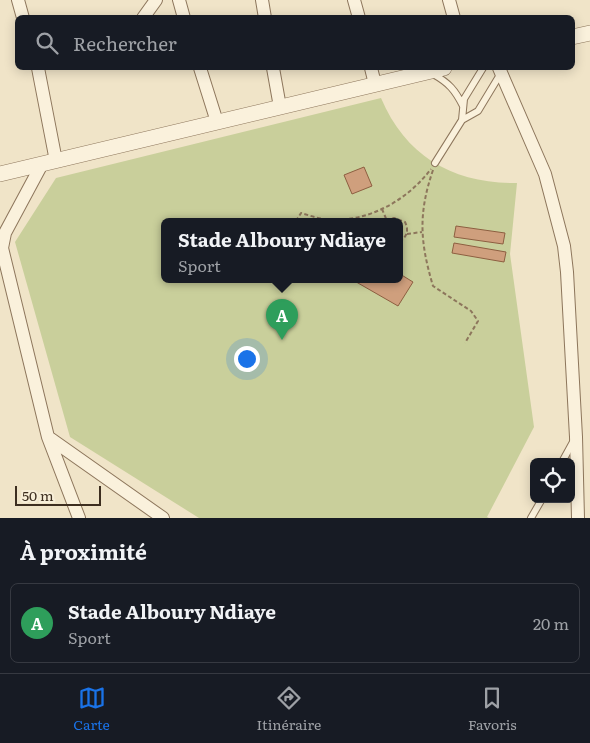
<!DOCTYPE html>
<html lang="fr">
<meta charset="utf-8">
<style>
body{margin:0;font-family:Literata,serif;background:#20242c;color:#f1f3f6}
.controls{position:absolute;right:15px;bottom:15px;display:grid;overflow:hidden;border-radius:8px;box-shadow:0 2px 12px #0003}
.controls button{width:45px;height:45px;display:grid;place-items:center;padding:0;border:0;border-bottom:1px solid #363941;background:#171b24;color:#f1f3f6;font:25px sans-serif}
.scale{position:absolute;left:15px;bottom:12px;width:86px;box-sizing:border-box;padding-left:5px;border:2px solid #3d2e20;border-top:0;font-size:14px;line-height:18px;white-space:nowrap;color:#3d2e20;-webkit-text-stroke:4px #f7eed8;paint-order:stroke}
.you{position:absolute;left:246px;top:358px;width:18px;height:18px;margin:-12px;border:4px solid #fff;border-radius:50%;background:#1a73e8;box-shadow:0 0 0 8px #1a73e833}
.badge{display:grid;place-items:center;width:32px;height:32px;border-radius:50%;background:#1a73e8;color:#fff;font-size:16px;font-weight:700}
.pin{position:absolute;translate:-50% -41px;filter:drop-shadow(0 1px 2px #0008)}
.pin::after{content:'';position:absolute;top:26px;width:18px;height:15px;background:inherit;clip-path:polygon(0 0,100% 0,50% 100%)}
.popup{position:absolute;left:161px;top:218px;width:242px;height:65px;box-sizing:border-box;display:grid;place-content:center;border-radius:8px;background:#171b24;filter:drop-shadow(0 1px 4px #0005);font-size:16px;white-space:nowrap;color:#9ea1a6}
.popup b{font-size:19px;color:#f1f3f6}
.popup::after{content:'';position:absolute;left:50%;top:100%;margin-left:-10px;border:10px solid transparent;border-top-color:#171b24}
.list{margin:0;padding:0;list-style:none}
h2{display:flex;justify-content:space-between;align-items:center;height:65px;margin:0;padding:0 20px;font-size:21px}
h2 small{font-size:16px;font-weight:400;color:#9ea1a6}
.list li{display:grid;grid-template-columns:32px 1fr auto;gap:15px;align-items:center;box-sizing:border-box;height:80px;margin:0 10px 10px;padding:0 10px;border:1px solid #363941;border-radius:8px}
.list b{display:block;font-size:19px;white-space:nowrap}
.list p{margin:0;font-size:16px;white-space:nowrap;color:#9ea1a6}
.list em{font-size:16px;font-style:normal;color:#9ea1a6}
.icon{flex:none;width:28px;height:28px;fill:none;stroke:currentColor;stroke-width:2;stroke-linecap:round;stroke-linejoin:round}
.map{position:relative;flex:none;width:590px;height:518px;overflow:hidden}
.search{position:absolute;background:#171b24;box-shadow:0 2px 12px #0003;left:15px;right:15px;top:15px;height:55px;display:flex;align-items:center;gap:12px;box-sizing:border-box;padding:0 18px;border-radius:8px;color:#9ea1a6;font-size:19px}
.sheet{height:155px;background:#171b24}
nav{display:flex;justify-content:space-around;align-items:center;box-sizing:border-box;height:70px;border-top:1px solid #363941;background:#171b24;font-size:14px;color:#9ea1a6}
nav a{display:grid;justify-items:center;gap:2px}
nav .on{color:#1a73e8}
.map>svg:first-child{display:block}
</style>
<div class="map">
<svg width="590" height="518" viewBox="0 0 590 518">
<rect width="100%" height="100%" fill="#f0e4c8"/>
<!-- green -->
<path fill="#c9cf9b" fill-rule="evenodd" d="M381,98C406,157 454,184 517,183L510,254L534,427L487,517L489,518H199L70,437L15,242L56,178ZM164,221H400V279H164Z"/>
<!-- building -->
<path fill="#cf9f7d" stroke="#8d5f41" d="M364,167L372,186L352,194L344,175Z
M456,226L505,233L503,244L454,237Z
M454,243L506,252L504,262L452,253Z
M400,274L413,282L398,306L351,279H400Z"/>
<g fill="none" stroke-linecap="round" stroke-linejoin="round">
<defs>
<path id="service" d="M483,68L464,99L462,120L478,111L501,73
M433,74C449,83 455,90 463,106
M435,163L462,120
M562,462L573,442
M531,518L542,499"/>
<path id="minor" d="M18,0L23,18
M179,0L184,18
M262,0L265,18
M354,0L359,18
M449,0L454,18
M143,18L156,0
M38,68L56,161
M200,68L217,122
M273,68L280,107
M371,68L375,84
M499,68L545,174L564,246L567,272L576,437L578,518
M42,164L5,233L2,248L48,437L79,518
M48,437L163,518"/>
<path id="tertiary" d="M572,37L590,33
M0,174L444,68"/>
</defs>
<!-- service casing -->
<use href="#service" stroke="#8d765c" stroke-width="8"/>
<!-- minor casing -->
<use href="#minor" stroke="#8d765c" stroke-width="14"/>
<!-- tertiary casing -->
<use href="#tertiary" stroke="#8d765c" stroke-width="16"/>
<!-- path -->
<path stroke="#8d765c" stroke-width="2" stroke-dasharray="4 2.5" stroke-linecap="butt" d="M433,170C418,214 420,242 433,286L471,311L478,321L465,343
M382,209L387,221
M296,221L301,213C308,215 316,218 324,219C365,224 406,202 431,169
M386,221L394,218L405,222C409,230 407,237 400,241
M407,234L422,232"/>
<!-- service -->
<use href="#service" stroke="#faf1dc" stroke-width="6"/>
<!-- minor -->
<use href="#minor" stroke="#faf1dc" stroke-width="12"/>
<!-- tertiary -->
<use href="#tertiary" stroke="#faf1dc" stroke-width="15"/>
</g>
</svg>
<div class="controls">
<button><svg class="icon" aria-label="locate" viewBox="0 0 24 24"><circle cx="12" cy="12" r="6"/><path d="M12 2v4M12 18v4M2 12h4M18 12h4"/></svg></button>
</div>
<div class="scale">50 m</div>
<div class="you"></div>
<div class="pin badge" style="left:282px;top:340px;background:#2e9e5b">A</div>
<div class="popup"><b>Stade Alboury Ndiaye</b>Sport</div>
<div class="search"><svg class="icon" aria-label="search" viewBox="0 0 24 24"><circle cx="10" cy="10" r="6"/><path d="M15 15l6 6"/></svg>Rechercher</div>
</div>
<section class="sheet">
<h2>À proximité<small></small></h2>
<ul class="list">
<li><span class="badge" style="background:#2e9e5b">A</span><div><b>Stade Alboury Ndiaye</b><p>Sport</p></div><em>20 m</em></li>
</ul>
</section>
<nav>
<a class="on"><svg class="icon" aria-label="map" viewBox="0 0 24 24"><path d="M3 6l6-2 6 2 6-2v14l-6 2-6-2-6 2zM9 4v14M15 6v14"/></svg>Carte</a>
<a><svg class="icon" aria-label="directions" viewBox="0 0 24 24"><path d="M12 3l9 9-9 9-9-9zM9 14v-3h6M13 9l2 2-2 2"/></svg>Itinéraire</a>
<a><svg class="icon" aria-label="saved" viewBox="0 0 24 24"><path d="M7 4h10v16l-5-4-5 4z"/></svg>Favoris</a>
</nav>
